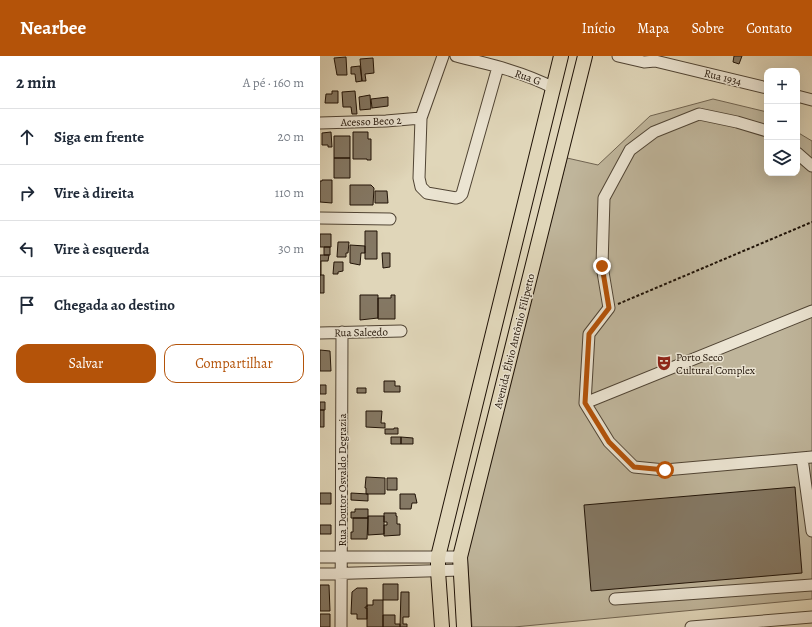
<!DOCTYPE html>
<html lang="pt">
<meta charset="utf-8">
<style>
body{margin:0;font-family:Alegreya,serif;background:#f6f6f7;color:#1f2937}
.controls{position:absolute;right:12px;top:12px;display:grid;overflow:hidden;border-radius:8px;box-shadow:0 4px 16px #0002}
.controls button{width:36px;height:36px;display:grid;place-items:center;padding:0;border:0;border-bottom:1px solid #e0e1e3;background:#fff;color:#1f2937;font:20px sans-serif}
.stop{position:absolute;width:12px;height:12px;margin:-9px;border:3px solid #b45309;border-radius:50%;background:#fff}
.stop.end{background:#b45309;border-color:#fff;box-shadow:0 1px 4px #0008}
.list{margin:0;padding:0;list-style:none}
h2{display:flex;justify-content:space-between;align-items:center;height:52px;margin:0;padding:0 16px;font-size:17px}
h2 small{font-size:13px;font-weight:400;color:#747a83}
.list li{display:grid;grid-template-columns:26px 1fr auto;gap:12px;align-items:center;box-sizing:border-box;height:56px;padding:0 16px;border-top:1px solid #e0e1e3}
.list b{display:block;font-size:15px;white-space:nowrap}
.list em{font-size:13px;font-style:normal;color:#747a83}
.actions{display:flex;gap:8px;padding:12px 16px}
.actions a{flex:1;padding:9px 0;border:1px solid #b45309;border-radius:12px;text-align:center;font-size:14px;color:#b45309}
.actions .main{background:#b45309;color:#fff}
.icon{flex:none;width:22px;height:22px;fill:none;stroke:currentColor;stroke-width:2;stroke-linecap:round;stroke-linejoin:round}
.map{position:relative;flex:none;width:492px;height:571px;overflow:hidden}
header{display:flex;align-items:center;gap:24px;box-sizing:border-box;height:56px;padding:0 20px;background:#b45309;color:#fff}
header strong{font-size:19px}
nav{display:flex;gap:22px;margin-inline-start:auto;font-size:14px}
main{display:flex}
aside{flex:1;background:#fff}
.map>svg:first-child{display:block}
</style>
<header>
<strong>Nearbee</strong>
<nav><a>Início</a><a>Mapa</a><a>Sobre</a><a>Contato</a></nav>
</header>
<main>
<aside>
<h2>2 min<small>A pé · 160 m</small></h2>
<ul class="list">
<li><svg class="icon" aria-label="ahead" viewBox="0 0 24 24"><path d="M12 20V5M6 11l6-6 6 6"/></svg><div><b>Siga em frente</b></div><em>20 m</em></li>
<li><svg class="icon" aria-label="right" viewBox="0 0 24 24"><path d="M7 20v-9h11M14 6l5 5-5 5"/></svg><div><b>Vire à direita</b></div><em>110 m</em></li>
<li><svg class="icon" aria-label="left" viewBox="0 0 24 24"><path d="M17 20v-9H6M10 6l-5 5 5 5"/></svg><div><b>Vire à esquerda</b></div><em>30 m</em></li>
<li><svg class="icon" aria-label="arrive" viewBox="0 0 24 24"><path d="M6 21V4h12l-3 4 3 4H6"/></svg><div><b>Chegada ao destino</b></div></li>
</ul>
<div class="actions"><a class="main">Salvar</a><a>Compartilhar</a></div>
</aside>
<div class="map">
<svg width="492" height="571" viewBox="0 0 492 571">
<rect width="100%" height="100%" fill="#e0d6b9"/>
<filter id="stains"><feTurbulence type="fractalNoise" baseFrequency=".005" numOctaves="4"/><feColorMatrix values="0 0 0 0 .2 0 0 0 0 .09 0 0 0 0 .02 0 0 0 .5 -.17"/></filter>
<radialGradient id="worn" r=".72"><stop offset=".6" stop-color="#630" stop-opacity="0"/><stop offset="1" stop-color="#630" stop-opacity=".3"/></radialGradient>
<!-- green -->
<path fill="#bfb59b" stroke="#706451" d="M393,43L447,56V117H477V76L492,85V543L194,571H152L147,497L247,102L278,109L330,60Z"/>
<!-- building -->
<path fill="#847864" stroke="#201307" d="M414,0H422L419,8L413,6Z
M26,1L27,19H17L14,2Z
M53,2L54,17L45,18L46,25H42L40,3Z
M40,10L42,25L36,26L35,18H31V11Z
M12,35H18V47H5L6,38H12Z
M35,35L37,58H32L31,51H23L22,36Z
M50,39L51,53L40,54L39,41Z
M68,41V50L52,52L51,43Z
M11,76L12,91H8V89H2V77Z
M33,76H48V83H51V104H47V103H33Z
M14,80H30V102H14Z
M14,102H30V122H14Z
M2,124H12V147L0,146V125H2Z
M30,129H51L54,132L53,149H30Z
M55,135H67L68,147H55Z
M45,175H57V203H45Z
M0,178H11V191H0Z
M18,186H29L28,197H26V201H17Z
M30,189L45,190V197H41L40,209L30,207Z
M4,191H10V199H4Z
M62,197H70V211L63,212Z
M0,199H9L8,205H1V219H0Z
M14,206H23V215L18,216V218H13Z
M0,219H4V237H0Z
M40,239H58V262L40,264Z
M71,239H75V263H58V242H71Z
M0,294L10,295L11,315H0Z
M64,325H75V330H80V336H64Z
M0,329H6V338H0Z
M37,332H46V337H37Z
M0,346H5V354H0Z
M0,354H4V371H0Z
M46,355H62L61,367H65V372L46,371Z
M74,372H78V378H65V373H74Z
M71,381H81V388H71Z
M81,381L93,382V388H81Z
M46,421L65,422V438H46V432H45Z
M67,422H77V434H67Z
M475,431L482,517L271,535L264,449Z
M0,437H11V448H0Z
M31,437L48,438V445L31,444Z
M80,438H95L97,447H92L91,453H80Z
M35,453H48V462H31V456H35Z
M64,457H76V460H77V468H80V479L64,480V469H67V466H64Z
M48,460H64V478L48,479Z
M33,462H48L47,483H31V476H33Z
M0,469H11V478H0Z
M63,528H78V544H63Z
M0,529H9L10,555H0Z
M37,532H47V551H45V552H47V563H37V558H31L32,536Z
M81,536H89V561H83V568H87V571H80Z
M53,544H63V571H47V549H53Z
M0,558H10V571H0Z
M63,559H75V568H80V571H63Z"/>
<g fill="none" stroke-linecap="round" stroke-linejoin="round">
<defs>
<path id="minor" d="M123,0L101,62L99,122L101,131L107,137L136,142L139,141L142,138L178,11
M136,0C169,8 203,16 234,32
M298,0L324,6L335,5L447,32
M477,40L492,44
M0,67L66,65L101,62
M447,75L417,66L379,58L334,76L310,94L284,142L282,210L289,252L269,278L265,347L289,386L314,411L345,414L492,401
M477,97L492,110
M0,162L70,163
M0,277L81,275
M265,347L492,255
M482,402L492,475
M0,501H140
M0,518L141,514
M295,543L492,529
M21,571L22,276
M371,571L492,561"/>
<path id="major" d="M122,571L118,515V501L241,0
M144,571L140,501L265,0"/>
</defs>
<!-- minor casing -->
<use href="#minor" stroke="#504434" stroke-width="13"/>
<!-- major casing -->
<use href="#major" stroke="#201307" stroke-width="16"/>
<!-- path -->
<path stroke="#201307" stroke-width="2" stroke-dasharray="3 2" stroke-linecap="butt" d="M298,248L492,166"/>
<!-- minor -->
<use href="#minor" stroke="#ebe4d2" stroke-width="11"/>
<!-- major -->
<use href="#major" stroke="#e0d6b9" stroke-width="14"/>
</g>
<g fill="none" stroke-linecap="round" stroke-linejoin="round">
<!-- route -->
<path stroke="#b45309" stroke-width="5" d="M282,210L289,252L269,278L265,347L289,386L314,411L345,414"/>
</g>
<!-- icons -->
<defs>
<symbol id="theatre-bare" viewBox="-9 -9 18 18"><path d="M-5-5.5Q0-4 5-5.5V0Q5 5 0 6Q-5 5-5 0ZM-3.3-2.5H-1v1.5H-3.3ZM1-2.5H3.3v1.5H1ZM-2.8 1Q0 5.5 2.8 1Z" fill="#8f2418" stroke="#ebe4d2" stroke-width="2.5" paint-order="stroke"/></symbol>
</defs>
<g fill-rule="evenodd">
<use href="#theatre-bare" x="333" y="296" width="22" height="22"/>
</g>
<g text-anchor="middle" stroke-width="3" stroke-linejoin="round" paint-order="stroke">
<!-- street labels -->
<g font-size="11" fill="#201307" stroke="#ebe4d2">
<text transform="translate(208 21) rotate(20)" y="4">Rua G</text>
<text transform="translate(403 21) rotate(14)" y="4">Rua 1934</text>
<text transform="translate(51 65) rotate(-2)" y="4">Acesso Beco 2</text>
<text transform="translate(41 276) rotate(-1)" y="4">Rua Salcedo</text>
<text transform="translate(194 285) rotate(-76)" y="4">Avenida Élvio Antônio Filipetto</text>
<text transform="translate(22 424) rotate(-90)" y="4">Rua Doutor Osvaldo Degrazia</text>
</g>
<!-- poi labels -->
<g font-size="11" fill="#201307" stroke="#ebe4d2" text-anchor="start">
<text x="356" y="305">Porto Seco<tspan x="356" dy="13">Cultural Complex</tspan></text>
</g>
</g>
<rect width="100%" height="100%" filter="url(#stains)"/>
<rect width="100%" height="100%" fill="url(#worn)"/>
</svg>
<div class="controls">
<button>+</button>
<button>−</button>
<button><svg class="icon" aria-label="layers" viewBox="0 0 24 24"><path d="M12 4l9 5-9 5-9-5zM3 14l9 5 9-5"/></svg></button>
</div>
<div class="stop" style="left:345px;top:414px"></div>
<div class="stop end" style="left:282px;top:210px"></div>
</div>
</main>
